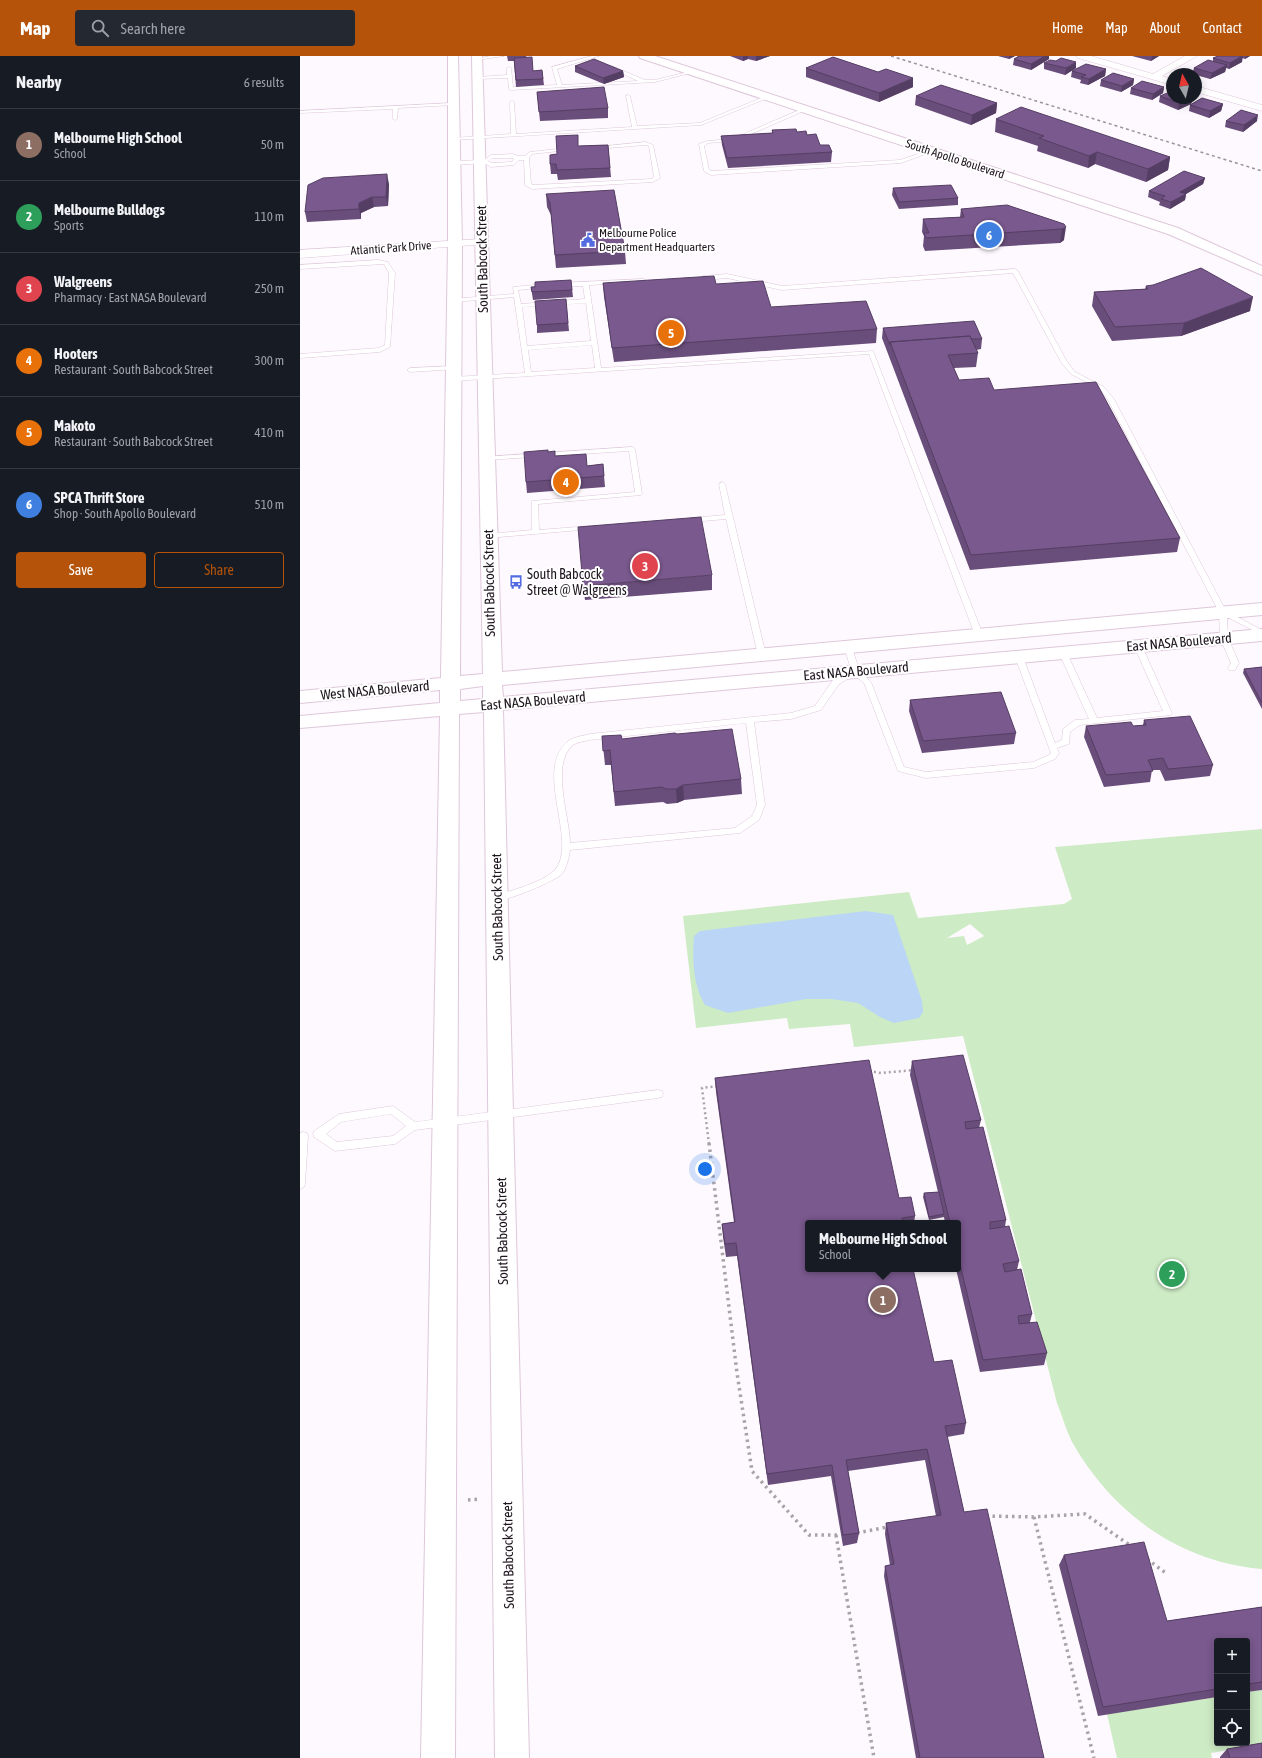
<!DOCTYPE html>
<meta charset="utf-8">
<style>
body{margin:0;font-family:"Asap Condensed",sans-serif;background:#242831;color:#f1f3f6}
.controls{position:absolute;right:12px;bottom:12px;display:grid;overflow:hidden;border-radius:4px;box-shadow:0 2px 10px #0003}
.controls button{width:36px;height:36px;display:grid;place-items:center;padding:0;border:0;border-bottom:1px solid #363941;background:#171b24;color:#f1f3f6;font:20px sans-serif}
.compass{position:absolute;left:866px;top:12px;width:36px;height:36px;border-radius:50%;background:#171b24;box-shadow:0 2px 10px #0003;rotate:352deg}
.you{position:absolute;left:405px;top:1113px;width:14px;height:14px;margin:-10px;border:3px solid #fff;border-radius:50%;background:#1a73e8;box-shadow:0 0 0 6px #1a73e833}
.badge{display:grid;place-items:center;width:26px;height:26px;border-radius:50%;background:#b45309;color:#fff;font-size:13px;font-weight:700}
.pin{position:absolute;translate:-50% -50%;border:2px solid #fff;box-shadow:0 1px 4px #0006}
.popup{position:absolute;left:505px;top:1164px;width:156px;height:52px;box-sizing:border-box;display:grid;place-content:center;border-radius:4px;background:#171b24;filter:drop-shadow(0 1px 3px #0005);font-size:13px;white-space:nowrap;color:#9ea1a6}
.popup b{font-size:15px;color:#f1f3f6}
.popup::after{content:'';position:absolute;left:50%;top:100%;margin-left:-8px;border:8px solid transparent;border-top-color:#171b24}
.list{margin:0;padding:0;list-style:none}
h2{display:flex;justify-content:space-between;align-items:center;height:52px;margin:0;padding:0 16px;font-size:17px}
h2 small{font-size:13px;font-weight:400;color:#9ea1a6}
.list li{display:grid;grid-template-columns:26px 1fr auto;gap:12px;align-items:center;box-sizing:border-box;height:72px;padding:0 16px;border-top:1px solid #363941}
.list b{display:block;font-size:15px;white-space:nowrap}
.list p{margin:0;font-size:13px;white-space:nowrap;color:#9ea1a6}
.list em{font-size:13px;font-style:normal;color:#9ea1a6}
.actions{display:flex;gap:8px;padding:12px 16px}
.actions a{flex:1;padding:9px 0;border:1px solid #b45309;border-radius:4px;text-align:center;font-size:14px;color:#b45309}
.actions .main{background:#b45309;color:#fff}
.icon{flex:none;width:22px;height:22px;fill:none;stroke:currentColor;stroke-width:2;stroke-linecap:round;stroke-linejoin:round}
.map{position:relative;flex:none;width:962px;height:1702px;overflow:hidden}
header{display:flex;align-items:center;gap:24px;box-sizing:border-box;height:56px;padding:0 20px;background:#b45309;color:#fff}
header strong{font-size:19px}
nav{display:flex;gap:22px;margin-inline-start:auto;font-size:14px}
.search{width:280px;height:36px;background:#242831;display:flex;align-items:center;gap:10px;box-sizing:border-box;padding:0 14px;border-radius:4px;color:#9ea1a6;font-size:15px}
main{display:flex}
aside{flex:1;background:#171b24}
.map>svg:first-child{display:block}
</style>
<header>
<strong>Map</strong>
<div class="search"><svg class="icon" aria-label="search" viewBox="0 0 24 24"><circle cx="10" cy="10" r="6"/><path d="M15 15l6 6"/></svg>Search here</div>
<nav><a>Home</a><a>Map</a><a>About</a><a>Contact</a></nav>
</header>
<main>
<aside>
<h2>Nearby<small>6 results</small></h2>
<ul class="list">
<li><span class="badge" style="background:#8d6e63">1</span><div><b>Melbourne High School</b><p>School</p></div><em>50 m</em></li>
<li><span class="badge" style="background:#2e9e5b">2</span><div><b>Melbourne Bulldogs</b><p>Sports</p></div><em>110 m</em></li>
<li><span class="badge" style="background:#e0444e">3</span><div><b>Walgreens</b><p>Pharmacy · East NASA Boulevard</p></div><em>250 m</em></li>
<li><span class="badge" style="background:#e8710a">4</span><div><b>Hooters</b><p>Restaurant · South Babcock Street</p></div><em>300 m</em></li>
<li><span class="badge" style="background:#e8710a">5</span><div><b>Makoto</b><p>Restaurant · South Babcock Street</p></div><em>410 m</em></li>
<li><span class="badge" style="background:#3f7fe0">6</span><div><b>SPCA Thrift Store</b><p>Shop · South Apollo Boulevard</p></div><em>510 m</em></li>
</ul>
<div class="actions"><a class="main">Save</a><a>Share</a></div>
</aside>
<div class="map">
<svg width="962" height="1702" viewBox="0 0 962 1702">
<rect width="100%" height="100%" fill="#fef9fe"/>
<!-- green -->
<path fill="#cdebc4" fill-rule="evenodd" d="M962,773V1513C880,1506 813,1458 772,1386C766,1374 762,1359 757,1347L663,980L554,991L550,968L489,973L487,962L396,972L383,860L609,836L618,862L764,848L772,843L755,791ZM670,868L684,880L667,889L664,880L647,882Z
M962,1634V1688L911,1697L912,1702H817L807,1658L917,1641V1687H947V1636Z"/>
<!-- water -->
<path fill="#bad5f6" d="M566,855L593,859L622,945L623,956L619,962L594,967L580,961L558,947L531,943H506L428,957L405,949C393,929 392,903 394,880L400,875Z"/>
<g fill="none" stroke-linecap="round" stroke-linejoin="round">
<defs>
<path id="service" d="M191,0H204L177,4L175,3Z
M292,0H299L257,13L262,29L338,25L310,12L312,10L345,24H355L392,15L394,16L355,26L211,34L209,33L208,22L178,23L176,22L178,21L207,19V12L209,11L211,12L213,31L257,29L252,11Z
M328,39L330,40L337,70L400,67L466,40L470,41L401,69L153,84L151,83L153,82L211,78L210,46L212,45L214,46L216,78L332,71L326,40Z
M152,47L154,48V49L98,52L97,63L95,64L93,63V53L0,57V55Z
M504,52H506V54L435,85L408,87L404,90L409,114L412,115L600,104L630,94L634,95L601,107L411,119L404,115L399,88L407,85L432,83Z
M346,86L353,89L360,122L353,126L232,133L225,129L224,104H219L214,109L191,111L184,107L154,109L151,107L154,105L184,104L191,99L213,98L218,100H225L230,96L257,93L259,94V95L232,98L229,102L231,128L233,129L352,123L354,121L349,90L345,89L296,93L294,92L296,91ZM192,102H212L214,103L212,106L192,107L188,105Z
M78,204L88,206L95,217L90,291L80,296L0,302V298L79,292L85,289L89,217L84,208L0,213V209Z
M715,213L718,215L766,304L775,316L804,331L814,343L926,555L962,574V579L927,561L928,582L939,607L935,614H929L928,612L931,607L920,582L919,556L808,344L800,333L771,318L761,306L713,217L482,234L427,222L403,224L400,222L403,220L427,218L482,230Z
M344,223L347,225L346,226L289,229L301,312L573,295L683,579L682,581H679L675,579L569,298L153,325L150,323L153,321L225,317L214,241L154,246L152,245V243L214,238L213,231L246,228L249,230L248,231L218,234L221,248L285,243L283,230L259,231L256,229L259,227ZM286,247L291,285L227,290L222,251ZM292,289L295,312L231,316L228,294Z
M154,310L156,311V313L110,316L107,314L110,312Z
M332,391L335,393L342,438L341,439L238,448L239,474L290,470L293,472L292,473L188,482L184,480L188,478L232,474V445L335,436L329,395L186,404L184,403V401Z
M422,426L425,428L466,599L462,601L458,599L426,463L391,466L388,464L391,462L425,459L419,428Z
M835,588H838L842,590L872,657L871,659L780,669L770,676L769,688L757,692L759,697L755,703L734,712L626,722L598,715L564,627L554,619L539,628L521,654L491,663L454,666L465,749L459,764L440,777L270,794C269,801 267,811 262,818C255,825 204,847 195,844L194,842L195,840C212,834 241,827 254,815C280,788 233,716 267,686C272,681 283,680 290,678L491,657L515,650L533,624L552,616L544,591L548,589L552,591L559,614L571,626L604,711L626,716L733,706L749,699L751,697L715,601L716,599H722L723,601L755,687L762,684L763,673L775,664L789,663L759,597L760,595H766L767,597L797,662L863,655L834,590ZM446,667L457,749L452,760L435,772L270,787C270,762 250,708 273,689C277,686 285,685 290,684Z
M358,1034L362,1035L363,1038L362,1041L358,1042L115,1074L95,1088L35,1095L14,1081L13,1078L14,1075L39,1058L93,1050L115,1066ZM91,1058L106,1070L93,1080L37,1086L26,1078L41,1066Z
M3,1076L7,1077L8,1080L5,1128L4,1131L0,1133V1077Z"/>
<path id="minor" d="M776,0H791L853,18L885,0H897L862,20L872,23V29L778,2Z
M896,30L962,49V55L896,36Z
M182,183L186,184L188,186L186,188L0,202V194Z"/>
<path id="tertiary" d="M339,0H355L878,172L962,210V219L868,178L340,2Z"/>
<path id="secondary" d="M148,0H158L162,188L160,620L183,618L172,0H182L202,616L962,547V559L202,629L203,641L962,573V585L203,654L229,1702H195L184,656L159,658L155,1702H121L140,660L0,672V660L140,647V634L0,647V635L141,622L148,188ZM183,630V643L160,645V633Z"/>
</defs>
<!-- service casing -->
<use href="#service" stroke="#dec7db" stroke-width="1"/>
<!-- minor casing -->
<use href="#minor" stroke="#dec7db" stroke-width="1"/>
<!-- tertiary casing -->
<use href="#tertiary" stroke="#dec7db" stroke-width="2"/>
<!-- secondary casing -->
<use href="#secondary" stroke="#dec7db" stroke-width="2"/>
<!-- path-far1 -->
<path stroke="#a9a3a9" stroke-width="2.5" stroke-dasharray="2 3" stroke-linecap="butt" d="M569,1015L581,1017L614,1014
M409,1088L402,1032L419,1030"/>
<!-- path -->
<path stroke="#a9a3a9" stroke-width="3.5" stroke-dasharray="2.5 4" stroke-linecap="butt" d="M409,1087L437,1317L452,1415L509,1479H541
M168,1444L180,1443
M686,1460L734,1461L785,1458L831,1490
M734,1461L794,1702
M557,1477L587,1471
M536,1479L574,1702
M847,1503L867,1518"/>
<!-- service -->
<use href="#service" fill="#fff" fill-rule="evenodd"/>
<!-- minor -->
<use href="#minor" fill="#fff" fill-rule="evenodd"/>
<!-- tertiary -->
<use href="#tertiary" fill="#fff" fill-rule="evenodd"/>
<!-- secondary -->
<use href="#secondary" fill="#fff" fill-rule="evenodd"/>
<!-- rail -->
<path stroke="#999399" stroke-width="1.5" stroke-dasharray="3 3" stroke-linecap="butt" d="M591,0L962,115"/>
</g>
<!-- wall -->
<path fill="#694d7a" d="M207,0H226L233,15L242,14L244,29L216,31L214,5H208Z
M430,0H470L456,5L448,3L443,5Z
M698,0H715L709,3Z
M719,0H749V3L731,14L713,9L714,3Z
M832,0H859L851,5Z
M918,0H950L945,3L942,2V6L929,13L926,12L925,16L910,23L896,19V18H892L894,12L913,6V2Z
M744,7L776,12L765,19L744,13Z
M275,10L323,15L324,21L304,28L275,16Z
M506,12L578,16L613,31L579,46L506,21Z
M806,13L805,20L788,29L780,27L781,24L771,21L772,15Z
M834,23L833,29L821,36L800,30L801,24Z
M864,31L863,37L852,44L830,38L831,32Z
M237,36L308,52V62L240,65Z
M616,40L697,47L696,57L671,69L615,49Z
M860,40L893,42L891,48L878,54L859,46Z
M923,48L921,55L909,62L889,55L890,49Z
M696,63L870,101L868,114L846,126L795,108L788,112L737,95L738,90L695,76Z
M926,65H957L943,76L925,71Z
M472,74L497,76L507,79L520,89L532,96L531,106L428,112L422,89L421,80L472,77Z
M308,89L311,121L258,124L257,118H251L250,108L257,98L279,90Z
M905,122L903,128L886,138L885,144L870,153L859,149L860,146L848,141L849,135Z
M89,128L88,150L74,151L61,157V163L7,166L5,156Z
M593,132L658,142V149L599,153L592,139Z
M246,138L325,195L326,208L256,212L251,159L247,151Z
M661,153L764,168V184L760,187L625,195L623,190L624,180L622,176L623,163L660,161Z
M271,224L273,241L233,244L231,231Z
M303,227L416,228L471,251L577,273L576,287L314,306L304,241Z
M846,230L950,255L881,280L812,285L792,250L794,236L845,233Z
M266,243L269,275L237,277V269Z
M583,272L682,283L681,293L676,294L678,297L676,311L654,312L659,324L694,334L880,482L877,496L670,514L582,282Z
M248,396L255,400L287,410L303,408L305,431L227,437L226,426Z
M412,519V534L285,544L283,530Z
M962,611V653L943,617L944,613Z
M610,644L716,677L714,688L622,697L609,655Z
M844,664L913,709L910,720L865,725L860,714H852L850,726L804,731L784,681L786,670H833L843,669Z
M302,680L322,683L441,723L442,738L384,744L377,747L367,748L363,746L315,750L311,709H305Z
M612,1005L681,1064L679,1072L706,1164L705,1171L719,1205L717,1214L732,1258L730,1266L747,1297L744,1309L680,1316L656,1213H658V1167H645L644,1161L629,1164L623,1141L624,1137L638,1136L610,1019Z
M415,1022L599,1142L615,1160L614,1167H508L634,1306L666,1367L664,1378L647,1381L664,1456L744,1702H616L584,1520L585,1510L590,1509L585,1478L586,1467L636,1460L625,1404L548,1415L559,1477L557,1487L543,1490L531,1420L468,1429L437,1200L426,1201L423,1181L422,1168L434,1166L416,1036Z
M764,1499L867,1565L962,1551V1634L947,1636V1585H917V1641L798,1660L759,1509Z
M927,1693L962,1702H920V1701Z"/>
<!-- shaded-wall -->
<path fill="#553e63" d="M443,0H448V3L443,5Z
M456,0H470L456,5Z
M709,0H715L709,3Z
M745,0H749V3L731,14V8Z
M852,0H859L851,5Z
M942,0H943L942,6L929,13L930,7Z
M946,0H950L945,3Z
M776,6V12L765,19L766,12Z
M927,9L925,16L910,23L912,17Z
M806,13L805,20L788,29L789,23Z
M323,15L324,21L304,28L303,22Z
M613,22V31L579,46V37Z
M834,23L833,29L821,36L822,30Z
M864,31L863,37L852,44L853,38Z
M893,42L891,48L878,54L879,47Z
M697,47L696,57L671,69L672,59Z
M923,48L921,55L909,62L910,55Z
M958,59L957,65L943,76L944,69Z
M797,96L795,108L788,112L789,100Z
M870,101L868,114L846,126L848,113Z
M87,118L89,128L88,150L86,141Z
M905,122L903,128L886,138L885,144L870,153L871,146L880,136Z
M72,141L74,151L61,157V163L59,153V147Z
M766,171L764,184L760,187L762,173Z
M953,241L950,255L881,280L884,267Z
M383,729L384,744L377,747L376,733Z"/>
<!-- building -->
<path fill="#7a598e" stroke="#553e63" d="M719,0H745L731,8L714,3Z
M918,0H942L930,7L913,2Z
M232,1L233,15L242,14L243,23L216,24L214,2Z
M533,1L578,16L586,13L613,22L579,37L506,12Z
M761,2L776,6L766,12L744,7L750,4L756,5Z
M294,3L323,15L303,22L275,10Z
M908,4L927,9L912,17L894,12Z
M786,8L806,13L789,23L781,21L786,19L772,15Z
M813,17L834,23L822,30L801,24Z
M842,25L864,31L853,38L831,32Z
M641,29L697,47L672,59L616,40Z
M304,31L308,52L239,56L237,36Z
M872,35V42H892L879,47L860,40Z
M902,42L923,48L910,55L890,49Z
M721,51L870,101L848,113L797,96L789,100L739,82L744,80L696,63Z
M941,54L958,59L944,69L926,65Z
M496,73L497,76L506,75L507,79L516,78L520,89H529L532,96L427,102L421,80L473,77L472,74Z
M278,79V90L308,89L310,112L257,114L256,108H250V99L257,98L256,80Z
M884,115L905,122L880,136L886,138L871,146L861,143L865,140L849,135Z
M87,118L86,141H72L59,147V153L5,156L8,129L23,122Z
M651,129L658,142L599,146L593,132Z
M314,134L325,195L255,199L250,147L246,138Z
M707,149L764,168L766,171L762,173L626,182L624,177H629L623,163L664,161L661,153Z
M901,212L953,241L884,267L815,271L794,236L848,233L846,230L853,229Z
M414,220L416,228L463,225L471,251L566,245L577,273L312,292L303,227Z
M271,224L272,234L232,236L231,231H235V226Z
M266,243L268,267L237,269L235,245Z
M674,265L682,283H671L670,280L590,286V289L583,272Z
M670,280L678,297L648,299L659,324L689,322L694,334L796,326L880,482L671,499L590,286Z
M248,394V396L255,395V400L286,398L287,410L303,408L304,420L226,426L224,396Z
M401,461L412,519L283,530L278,471Z
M962,611V647L944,613Z
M701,636L716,677L623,685L610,644Z
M890,660L913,709L868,713L863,702L848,704L853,715L806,719L786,670L831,666L833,670L846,669L844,664Z
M432,673L441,723L383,729L376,733H366L362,731L314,736L310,694L303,695L302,680L321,679L322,683L375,677L377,678Z
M663,999L681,1064L665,1066L666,1073L683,1071L706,1164L690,1166V1173L709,1170L719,1205L703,1208L705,1216L721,1213L732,1258L718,1260L719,1268L737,1266L747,1297L683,1304L658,1200V1167H650L612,1005Z
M569,1004L599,1142L611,1141L615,1160L602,1162L603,1167H508V1213H613L634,1306L652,1304L666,1367L645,1370L664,1456L687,1453L744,1702H620L585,1510L594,1508L586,1467L641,1459L627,1393L546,1404L559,1477L543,1479L532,1409L467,1418L436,1187L425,1188L422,1168L435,1166L415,1022Z
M639,1136L644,1158L629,1161L624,1137Z
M844,1486L867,1565L962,1551V1626L947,1628V1585H917V1633L803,1651L764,1499Z
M962,1687V1702H930L927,1693Z"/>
<!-- icons -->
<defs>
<symbol id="civic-bare" viewBox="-9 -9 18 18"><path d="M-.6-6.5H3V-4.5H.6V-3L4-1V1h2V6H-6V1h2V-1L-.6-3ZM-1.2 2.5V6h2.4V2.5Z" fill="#546ae0" stroke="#fff" stroke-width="2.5" paint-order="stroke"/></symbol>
<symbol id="bus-bare" viewBox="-9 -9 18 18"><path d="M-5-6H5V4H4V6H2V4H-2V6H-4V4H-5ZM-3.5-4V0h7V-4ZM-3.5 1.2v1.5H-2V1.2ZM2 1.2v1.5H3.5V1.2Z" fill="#546ae0" stroke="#fff" stroke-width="2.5" paint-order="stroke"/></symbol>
</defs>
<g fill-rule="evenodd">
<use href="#civic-bare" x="278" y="174" width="20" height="20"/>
<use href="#bus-bare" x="206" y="516" width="20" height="20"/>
</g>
<g text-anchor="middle" stroke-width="4" stroke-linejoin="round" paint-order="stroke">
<!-- far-street labels -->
<g font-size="12" fill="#1e161e" stroke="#fff">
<text transform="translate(655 103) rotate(18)" y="4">South Apollo Boulevard</text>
<text transform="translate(91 192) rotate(-4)" y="4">Atlantic Park Drive</text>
</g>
<!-- far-poi labels -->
<g font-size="12" fill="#1e161e" stroke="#fff" text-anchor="start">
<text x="299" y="181">Melbourne Police<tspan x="299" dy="14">Department Headquarters</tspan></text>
</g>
<!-- street labels -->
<g font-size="14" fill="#1e161e" stroke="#fff">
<text transform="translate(182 203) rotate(-91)" y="5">South Babcock Street</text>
<text transform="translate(189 527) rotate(-91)" y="5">South Babcock Street</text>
<text transform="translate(879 586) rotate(-5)" y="5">East NASA Boulevard</text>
<text transform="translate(556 615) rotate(-5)" y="5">East NASA Boulevard</text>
<text transform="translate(75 634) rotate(-5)" y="5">West NASA Boulevard</text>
<text transform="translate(233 645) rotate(-5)" y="5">East NASA Boulevard</text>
<text transform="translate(197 851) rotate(-91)" y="5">South Babcock Street</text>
<text transform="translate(202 1175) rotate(-91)" y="5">South Babcock Street</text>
<text transform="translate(208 1499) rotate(-91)" y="5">South Babcock Street</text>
</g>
<!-- poi labels -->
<g font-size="14" fill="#1e161e" stroke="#fff" text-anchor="start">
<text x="227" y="523">South Babcock<tspan x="227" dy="16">Street @ Walgreens</tspan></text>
</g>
</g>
</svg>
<div class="controls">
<button>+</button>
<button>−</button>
<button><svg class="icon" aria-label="locate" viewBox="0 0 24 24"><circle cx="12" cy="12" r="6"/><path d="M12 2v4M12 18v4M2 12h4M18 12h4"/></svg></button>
</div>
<svg class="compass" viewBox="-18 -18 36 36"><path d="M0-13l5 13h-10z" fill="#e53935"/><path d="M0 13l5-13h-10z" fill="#9ea1a6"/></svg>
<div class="you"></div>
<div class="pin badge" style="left:583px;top:1244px;background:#8d6e63">1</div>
<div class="popup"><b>Melbourne High School</b>School</div>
<div class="pin badge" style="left:872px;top:1218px;background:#2e9e5b">2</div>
<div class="pin badge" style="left:345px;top:510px;background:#e0444e">3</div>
<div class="pin badge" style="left:266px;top:426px;background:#e8710a">4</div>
<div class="pin badge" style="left:371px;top:277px;background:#e8710a">5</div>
<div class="pin badge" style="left:689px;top:179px;background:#3f7fe0">6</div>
</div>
</main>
